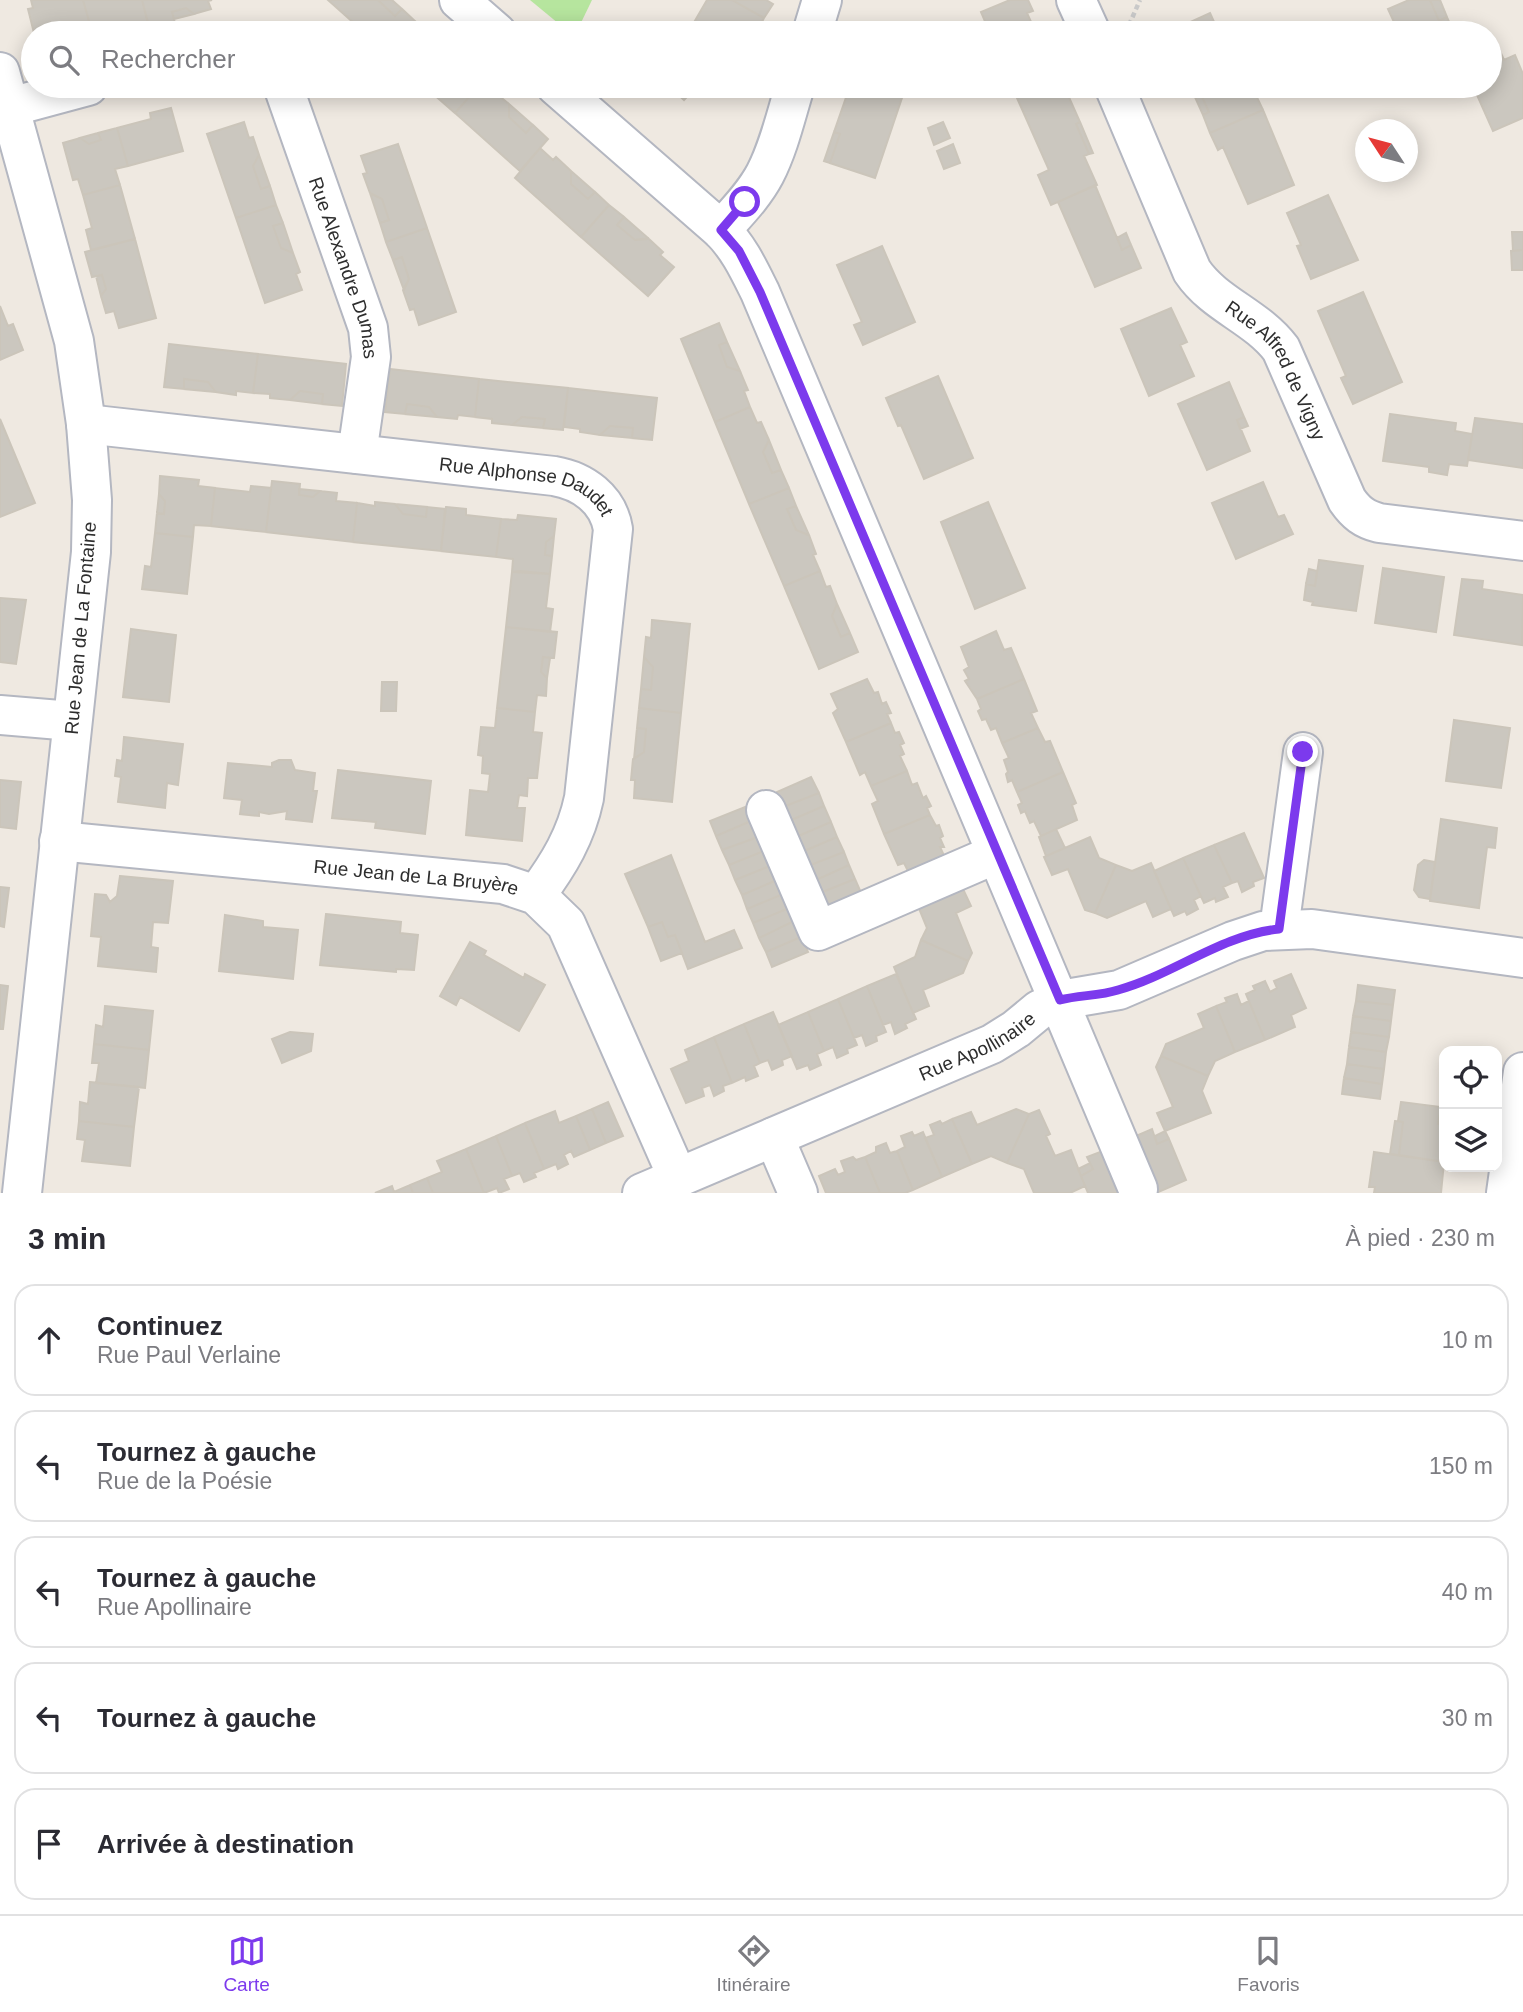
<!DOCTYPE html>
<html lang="fr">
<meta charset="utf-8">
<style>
body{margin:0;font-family:Arial,sans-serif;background:#f7f7f7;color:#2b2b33}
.controls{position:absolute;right:21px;bottom:21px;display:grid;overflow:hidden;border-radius:14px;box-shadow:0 4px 18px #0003}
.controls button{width:63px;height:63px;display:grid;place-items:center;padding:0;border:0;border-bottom:2px solid #e1e1e2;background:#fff;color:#2b2b33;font:35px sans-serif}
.compass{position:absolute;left:1355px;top:119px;width:63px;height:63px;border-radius:50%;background:#fff;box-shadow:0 4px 18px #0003;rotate:306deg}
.stop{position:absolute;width:21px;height:21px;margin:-16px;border:5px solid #7c3aed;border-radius:50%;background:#fff}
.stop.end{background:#7c3aed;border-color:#fff;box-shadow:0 2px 7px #0008}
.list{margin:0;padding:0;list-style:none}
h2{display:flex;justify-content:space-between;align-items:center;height:91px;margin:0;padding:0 28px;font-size:30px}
h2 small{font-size:23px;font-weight:400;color:#7c7c81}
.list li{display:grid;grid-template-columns:46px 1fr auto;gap:21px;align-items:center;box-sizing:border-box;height:112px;margin:0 14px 14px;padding:0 14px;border:2px solid #e1e1e2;border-radius:21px}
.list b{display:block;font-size:26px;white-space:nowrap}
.list p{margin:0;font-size:23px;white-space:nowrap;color:#7c7c81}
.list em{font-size:23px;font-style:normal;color:#7c7c81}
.icon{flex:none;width:38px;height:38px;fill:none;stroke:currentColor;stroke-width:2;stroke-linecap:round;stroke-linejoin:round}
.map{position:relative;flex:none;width:1523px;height:1193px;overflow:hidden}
.search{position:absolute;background:#fff;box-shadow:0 4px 18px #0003;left:21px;right:21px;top:21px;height:77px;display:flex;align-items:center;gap:18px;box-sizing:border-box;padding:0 24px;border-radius:38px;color:#7c7c81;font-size:26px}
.sheet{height:721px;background:#fff}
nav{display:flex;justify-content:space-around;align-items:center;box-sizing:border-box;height:98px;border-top:2px solid #e1e1e2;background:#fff;font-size:19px;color:#7c7c81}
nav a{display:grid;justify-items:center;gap:4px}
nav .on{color:#7c3aed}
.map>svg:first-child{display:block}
</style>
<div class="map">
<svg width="1523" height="1193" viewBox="0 0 1523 1193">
<rect width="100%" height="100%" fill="#efe9e1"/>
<!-- green -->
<path fill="#b6e59e" d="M530,0H592L576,33H570Z"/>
<!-- building -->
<path fill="#cbc7bf" stroke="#cbc5ba" stroke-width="2" d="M31,0H83L92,32L73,33L72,30L60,33H34L28,9L33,8Z
M83,0H142L148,24L126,29L124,23L92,32Z
M142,0H212L208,1L211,9L194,14L186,8L172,12L175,23L150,30Z
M328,0H378L395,16L402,9L416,22L406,33H365Z
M378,0H392L402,9L395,16Z
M707,0H732L764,18L756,33L745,26L741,33H694L689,31Z
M732,0H766L773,4L764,18Z
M1010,0H1028L1033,11L1027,13L1036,33H990L981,12Z
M1409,0H1430L1439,21L1447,17L1454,33H1399L1388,9Z
M1430,0H1440L1447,17L1439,21Z
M186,8L194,14L174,19L172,12Z
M1210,13L1219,33H1177L1175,29Z
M416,22L429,33H406Z
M1496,42L1504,60L1515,55L1523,74V118L1493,131L1473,86H1490V44Z
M424,86H479L455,113Z
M479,86L491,94L493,91L509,104V117L526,133L533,125L548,139L520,171L455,113Z
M669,86H697L684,100Z
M850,86H906L875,178L830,163L840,134L834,132Z
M1044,86H1064L1080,122L1076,124L1089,154L1084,156L1097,185L1051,205L1038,175L1049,170L1017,98Z
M1190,86H1197L1209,112L1203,115Z
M1197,86H1242L1247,97L1255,93L1263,110L1210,133L1203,115L1209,112Z
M1242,86H1264L1265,89L1247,97Z
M509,104L533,125L526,133L509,117Z
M171,108L183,151L128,166L117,128L151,119L150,113Z
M1263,110L1294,185L1248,204L1223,147L1218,150L1210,133Z
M244,122L249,138L253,137L259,155L253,166L261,189L270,186L276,205L236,218L207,134Z
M943,122L950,138L934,145L928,128Z
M1080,122L1093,153L1089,154L1076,124Z
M117,128L128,166L115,169L120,185L83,195L78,179L73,180L63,143L80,138L89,144L101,140L98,133Z
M834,132L840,134L830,163L824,161Z
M98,133L101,140L89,144L80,138Z
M398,144L427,228L386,242L380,223L389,220L382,199L370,193L363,174L367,173L361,156Z
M953,144L960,163L944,169L937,151Z
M540,148L553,160L556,157L571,171V184L588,199L595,192L609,205L581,237L515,178Z
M259,155L270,186L261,189L253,166Z
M571,171L595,192L588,199L571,184Z
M120,185L135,239L91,250L86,230L92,228L83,195Z
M1095,185L1122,250L1131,245L1141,268L1095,287L1058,202Z
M370,193L382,199L389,220L380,223Z
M1328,195L1358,260L1311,279L1297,246L1301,245L1287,213Z
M276,205L283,223L273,226L281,248L293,253L300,272L296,274L302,290L265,303L236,218Z
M609,205L624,217L617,225L635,240L648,238L663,252L660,255L674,267L648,296L581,237Z
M624,217L648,238L647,239L635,240L617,225Z
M283,223L293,253L281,248L273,226Z
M427,228L456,312L419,325L414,309L410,310L403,290L409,279L402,257L393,260L386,242Z
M1512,232H1523V250L1513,251Z
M1126,233L1131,245L1122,250L1117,238Z
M135,239L156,318L119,328L114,311L106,313L101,296L106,289L102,275L92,277L85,252Z
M882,246L915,322L863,345L854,325L862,322L837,265Z
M1523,250V270H1512L1511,251Z
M402,257L409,279L404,290L393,260Z
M102,275L106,289L101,296L96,276Z
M1363,292L1402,382L1353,404L1341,378L1346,376L1318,311Z
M0,306L8,326L13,324L23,350L0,360Z
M1171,308L1187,342L1180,345L1194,376L1149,396L1121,329Z
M719,323L727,342L719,345L727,367L740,371L748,390L744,391L750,407L715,422L681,339Z
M727,342L740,371L727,367L719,345Z
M169,344L258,354L253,393L236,391V395L216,392L208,382L184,379V389L164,387Z
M258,354L346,364L342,406L322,404L323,394L300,391L290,400L270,398V394L253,393Z
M390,369L479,379L475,417L458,415L457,419L437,417L429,407L407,404L405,414L385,412Z
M938,376L973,458L924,479L901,425L898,426L886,398Z
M184,379L208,382L216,392L184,389Z
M479,379L568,388L563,430L543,428L545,419L522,417L512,425L492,423V419L475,417Z
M1229,382L1244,417L1237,420L1250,451L1207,470L1178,404Z
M568,388L657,398L652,440L632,438L633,428L610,426L600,435L580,432V429L564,427Z
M300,391L323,394L322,404L290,400Z
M407,404L429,407L437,417L405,414Z
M750,407L757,423L761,422L769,440L763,452L772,473L781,470L789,488L749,504L715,422Z
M1390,414L1456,423L1455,431L1472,434L1467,466L1449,464L1447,475L1429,472V467L1383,461Z
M522,417L545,419L543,428L512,425Z
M1244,417L1248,426L1240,429L1237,420Z
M1475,418L1523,424V468L1468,460Z
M0,419L35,503L0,517Z
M610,426L633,428L632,438L600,435Z
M769,440L781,470L772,473L763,452Z
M160,476L199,480L198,486L215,488L211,526L194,525L193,537L155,533L157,513L164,514L165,501L159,494Z
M272,481L300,484L299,495L313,497L320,491L337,493L336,501L357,503L353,542L266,532Z
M1263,482L1278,517L1284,515L1293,534L1236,559L1212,503Z
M251,486L271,488L266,532L211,526L215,488L250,492Z
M789,488L796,506L787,509L796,530L809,535L816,554L813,555L820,571L784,586L749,504Z
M299,489L320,491L313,497L299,495Z
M159,494L165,501L164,514L157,513Z
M375,502L395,504L403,514L426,517L427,507L445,509L441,551L353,542L357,503L375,506Z
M988,502L1025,588L975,609L941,522Z
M395,504L427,507L426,517L403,514Z
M796,506L809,535H808L796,530L787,509Z
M446,507L466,509V515L501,519L496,557L441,551Z
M518,515L556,519L554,536L546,542L545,555L552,556L550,574L512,572L513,559L496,557L501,519L517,520Z
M155,533L193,537L187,594L142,589L145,566L151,567Z
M554,536L552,556L545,555L546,542Z
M1319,560L1363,566L1356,611L1312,605L1313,602L1304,600L1306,584L1315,586Z
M1383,568L1444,577L1436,632L1375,623Z
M1309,569L1317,571L1315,586L1306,584Z
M520,571L550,574L546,608L553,609L550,632L506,627L512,572Z
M820,571L826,587L830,586L837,604L832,616L841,637L850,633L858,652L819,669L784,586Z
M1462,579L1483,581L1482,589L1523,595L1522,645L1454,635Z
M0,598L26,600L16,664L0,662Z
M837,604L850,633L841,637L832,616Z
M652,620L690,624L681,713L639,708L641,689L651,690L653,667L644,657L646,637L651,638Z
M506,627L557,632L554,658L543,657L541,672L547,678L546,696L537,695L535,712L497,708Z
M131,629L176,635L169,702L123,697Z
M996,631L1004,650L1011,648L1024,679L977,699L965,681L969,679L964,670L969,667L961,647Z
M543,657L550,658L547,678L541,672Z
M644,657L653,667L651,690L641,689Z
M867,679L874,693L878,692L882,704L886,702L891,713L887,714L891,723L846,742L833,713L838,709L831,694Z
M1024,679L1037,711L1031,713L1038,728L1002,743L996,728L991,730L986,719L982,720L978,711L981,709L977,699Z
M382,682H397L396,711H381Z
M497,708L535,712L533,732L542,733L537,778H528L527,796L519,795L517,808H525L522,841L466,835L470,790L488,792L490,774L482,773L483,756L478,755L481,727L495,728Z
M639,708L681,713L672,802L634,798L635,780H631L633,759L644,752L646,729L637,728Z
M1454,720L1510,728L1501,788L1446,781Z
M891,723L895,733L899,732L904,743L900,745L904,754L900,756L907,771L871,786L865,772L860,775L846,742Z
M637,728L646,729L644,752L634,759Z
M1038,728L1045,742L1050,741L1063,772L1017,792L1012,780L1008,782L1006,774L1008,772L1004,760L1009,758L1002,743Z
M124,737L183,744L178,785L167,783L165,808L118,802L121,777L115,776L117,760L122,761Z
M279,760H291L295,770L315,773L313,791H317L312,822L286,819L287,811L269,814L259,812V816L240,814L242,800L224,798L228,763L272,767V763Z
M338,770L431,781L425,834L375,828L376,822L332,818Z
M907,771L912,785L917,783L923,798L926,796L931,806L927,808L930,815L884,834L872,804L878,801L871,786Z
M1063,772L1076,803L1072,805L1077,820L1041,836L1034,821L1030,823L1025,811L1021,813L1018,805L1022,803L1017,792Z
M811,777L819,793L783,807L777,792Z
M0,780L21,782L16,829L0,827Z
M819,793L824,806L789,821L783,807Z
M824,806L831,822L796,837L789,821Z
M745,807L751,821L716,836L710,821Z
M930,815L936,826L939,825L943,836L940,838L944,847H940L947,862L911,877L904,863L898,865L884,834Z
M1441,819L1497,828L1495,848L1487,847L1479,908L1430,901Z
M751,821L758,837L722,850L716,836Z
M831,822L837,837L802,852L796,837Z
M1056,829L1065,848L1046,856L1039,837Z
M1244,833L1264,878L1253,882L1254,886L1242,892L1238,881L1232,883L1214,845Z
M758,837L764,851L729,865L722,850Z
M837,837L844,852L808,866L802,852Z
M1090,837L1099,858L1116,865L1095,913L1085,910L1068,869L1052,875L1044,857Z
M1214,845L1232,883L1223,887L1228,897L1216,902L1215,898L1204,903L1183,858Z
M764,851L770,866L735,880L729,865Z
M844,852L849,865L814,881L808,866Z
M671,855L705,942L734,930L742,948L688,969L675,935L668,937L662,922L648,927L625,874Z
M1183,858L1201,896L1194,900L1198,909L1187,915L1185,911L1174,916L1154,871Z
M1424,860L1435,862L1430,899L1419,897L1414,890L1418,865Z
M1151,863L1171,909L1153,917L1146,901L1107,918L1095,913L1116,865L1132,871Z
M849,865L855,879L820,893L814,881Z
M770,866L777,880L742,895L735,880Z
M120,876L173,881L168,923L153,922L151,947L158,948L156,972L98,966L101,937L91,936L95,894L106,895L110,902L117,896Z
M855,879L862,895L827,910L820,893Z
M777,880L783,894L747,909L742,895Z
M0,887L9,888L4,927L0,926Z
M962,887L971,906L956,913L972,953L968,961L921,940L927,928L918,906Z
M783,894L789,908L753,923L747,909Z
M789,908L794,921L759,938L753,923Z
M326,914L401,922L400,933L418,935L414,970L396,969V972L320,965Z
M225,915L263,921V927L298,930L293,979L219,971Z
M794,921L801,937L766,952L759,938Z
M662,922L668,937L675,935L682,953L661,961L648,927Z
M801,937L808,952L772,967L766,952Z
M921,940L968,961L963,973L923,990L929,1006L913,1013L894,967L915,957Z
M470,942L486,951L484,955L524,978L525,974L545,985L519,1031L460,997L456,1005L440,996Z
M896,974L916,1019L905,1024L907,1028L895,1034L891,1022L883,1025L867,986Z
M1291,974L1306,1008L1291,1015L1295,1027L1265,1040L1246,994L1255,990L1253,986L1265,981L1270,992L1277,988L1274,981Z
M0,985L8,986L3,1029H0Z
M1358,985L1395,990L1393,1005L1356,1001Z
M867,986L886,1032L876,1036L877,1041L866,1046L862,1035L854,1038L838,999Z
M1237,994L1241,1005L1249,1001L1265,1040L1235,1052L1216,1006L1227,1002L1225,998Z
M838,999L857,1045L847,1049L848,1053L837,1058L833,1047L824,1051L808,1012Z
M1356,1001L1393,1005L1391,1021L1353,1016Z
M105,1006L153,1011L149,1050L94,1044L96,1025L103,1027Z
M1216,1006L1235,1052L1215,1061L1208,1076L1161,1056L1166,1044L1204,1028L1198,1014Z
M773,1012L792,1056L782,1060L783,1065L772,1070L768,1060L760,1063L744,1024Z
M808,1012L824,1051L817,1054L821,1065L810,1070L808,1065L797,1069L778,1025Z
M1353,1016L1391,1021L1389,1037L1351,1032Z
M744,1024L760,1063L754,1066L758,1076L746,1081L745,1077L732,1083L714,1037Z
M290,1032L313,1034L311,1051L282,1063L272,1039Z
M1351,1032L1389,1037L1386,1052L1349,1047Z
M714,1037L732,1083L723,1086L724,1091L714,1096L710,1085L702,1088L704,1096L686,1103L671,1069L689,1061L685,1050Z
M94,1044L149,1050L145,1088L96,1083L99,1063H92Z
M1349,1047L1386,1052L1384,1069L1347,1064Z
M1161,1056L1208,1076L1202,1091L1211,1113L1165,1131L1157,1113L1173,1107L1156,1067Z
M1347,1064L1384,1069L1382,1084L1344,1078Z
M1344,1078L1382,1084L1380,1099L1342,1094Z
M90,1082L139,1087L134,1127L79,1121L80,1102L88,1104Z
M608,1102L623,1136L606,1143L592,1109Z
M1401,1102L1441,1107L1438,1124H1444V1162L1399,1155L1403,1122L1398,1121Z
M592,1109L606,1143L590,1150L576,1116Z
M1016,1109L1029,1114L1007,1163L991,1156L972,1164L952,1119L971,1112L977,1125Z
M1039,1110L1050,1134L1046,1136L1055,1156L1071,1150L1085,1186L1070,1193H1034L1024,1169L1007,1163L1029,1114Z
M555,1111L559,1123L576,1116L590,1150L574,1157L571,1151L564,1155L568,1164L558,1169L556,1164L544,1169L525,1123Z
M952,1119L972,1164L942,1177L925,1138L934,1135L930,1125L940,1121L942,1124Z
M79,1121L134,1127L130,1166L82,1161L85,1140L77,1139Z
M1395,1121L1403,1122L1399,1155L1390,1154Z
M525,1123L544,1169L534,1173L536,1177L524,1182L520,1173L512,1176L496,1136Z
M1152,1129L1157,1144L1169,1139L1186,1180L1156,1193L1129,1139Z
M1165,1131L1169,1139L1157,1144L1155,1136Z
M912,1132L914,1136L923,1132L942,1177L913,1190L897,1151L905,1147L901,1136Z
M496,1136L512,1176L504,1179L509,1189L499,1193L497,1188L484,1193L466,1149Z
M886,1143L890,1153L897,1151L913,1190L905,1193H880L865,1157L876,1152V1147Z
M466,1149L484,1193H433L427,1178L442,1172L437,1161Z
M1108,1149L1128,1193H1088L1081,1176L1093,1169L1087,1157Z
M1374,1152L1444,1162L1441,1193H1374L1375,1187H1369Z
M853,1157L856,1160L865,1157L880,1193H826L819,1176L835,1169L838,1175L845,1172L841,1161Z
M1090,1163L1093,1169L1081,1176L1078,1169Z
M427,1178L433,1193H413L410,1185Z
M410,1185L413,1193H375L392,1186L394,1192Z"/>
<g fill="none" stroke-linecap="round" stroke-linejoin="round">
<defs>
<g id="minor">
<path d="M459,0L497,33"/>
<path d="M1076,0L1091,33"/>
<path d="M812,33L822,0"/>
<path d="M0,72L74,341L86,424L92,500L91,552L22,1193"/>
<path id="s1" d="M283,86L368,328L371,357L357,454"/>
<path d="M556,86L721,230C739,248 749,270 760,292L1138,1189"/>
<path id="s2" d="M1114,86L1192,271C1215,305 1256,316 1281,349L1347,500C1356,513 1364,519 1379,523L1523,541"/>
<path d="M10,107L88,86"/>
<path d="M721,230C736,213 754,195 765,174C779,147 786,115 795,86"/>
<path id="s3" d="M86,424L554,476C583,481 608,499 613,529L584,798C576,836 559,864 536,895"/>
<path d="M0,715L72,721"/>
<path d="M766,810L818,931L996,854"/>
<path id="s4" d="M59,841L503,884L536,895L566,924L678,1178"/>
<path d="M1279,929L1303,752"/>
<path d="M774,1137L798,1193"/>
<path id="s5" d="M642,1193L992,1044L1016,1029L1039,1010L1060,1000L1119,990L1233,941L1263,931L1312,929L1523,958"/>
<path d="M1506,1193L1523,1072"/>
</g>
</defs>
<!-- minor casing -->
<use href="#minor" stroke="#b4b7c1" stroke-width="42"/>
<!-- path -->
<path stroke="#c9c9c9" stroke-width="4.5" stroke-dasharray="5 3.5" stroke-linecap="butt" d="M1129,25L1140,0"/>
<!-- minor -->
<use href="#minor" stroke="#fff" stroke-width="38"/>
</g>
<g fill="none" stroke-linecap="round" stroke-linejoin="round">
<!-- route -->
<path stroke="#7c3aed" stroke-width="9" d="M745,202L721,230L739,251L760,292L1060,1000C1079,995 1099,996 1118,990C1173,975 1221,935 1279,929L1303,752"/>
</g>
<g text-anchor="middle" stroke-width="7" stroke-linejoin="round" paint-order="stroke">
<!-- street labels -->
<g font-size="19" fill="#2e2e2e" stroke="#fff">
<text dy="7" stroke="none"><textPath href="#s1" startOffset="192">Rue Alexandre Dumas</textPath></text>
<text dy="7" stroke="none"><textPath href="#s2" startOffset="334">Rue Alfred de Vigny</textPath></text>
<text dy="7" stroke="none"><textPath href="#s3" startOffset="448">Rue Alphonse Daudet</textPath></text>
<text transform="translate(80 628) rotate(-85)" y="7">Rue Jean de La Fontaine</text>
<text dy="7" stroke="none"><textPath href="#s4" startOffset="359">Rue Jean de La Bruyère</textPath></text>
<text dy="7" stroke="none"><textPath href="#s5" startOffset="366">Rue Apollinaire</textPath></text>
</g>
</g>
</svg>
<div class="controls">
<button><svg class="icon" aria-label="locate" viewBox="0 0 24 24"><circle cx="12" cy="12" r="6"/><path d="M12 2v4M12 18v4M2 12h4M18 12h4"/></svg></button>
<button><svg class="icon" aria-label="layers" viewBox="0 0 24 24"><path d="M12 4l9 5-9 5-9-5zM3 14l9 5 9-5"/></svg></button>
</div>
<svg class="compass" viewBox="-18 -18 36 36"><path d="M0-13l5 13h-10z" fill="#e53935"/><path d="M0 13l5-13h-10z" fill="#7c7c81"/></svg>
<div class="stop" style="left:745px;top:202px"></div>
<div class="stop end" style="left:1303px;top:752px"></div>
<div class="search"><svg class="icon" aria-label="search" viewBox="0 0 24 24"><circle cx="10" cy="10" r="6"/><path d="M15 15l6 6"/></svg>Rechercher</div>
</div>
<section class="sheet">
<h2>3 min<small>À pied · 230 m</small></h2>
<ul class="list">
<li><svg class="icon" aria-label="ahead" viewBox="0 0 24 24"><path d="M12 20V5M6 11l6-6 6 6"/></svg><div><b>Continuez</b><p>Rue Paul Verlaine</p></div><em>10 m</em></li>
<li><svg class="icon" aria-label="left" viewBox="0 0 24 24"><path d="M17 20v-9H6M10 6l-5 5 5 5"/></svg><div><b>Tournez à gauche</b><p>Rue de la Poésie</p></div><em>150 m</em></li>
<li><svg class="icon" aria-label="left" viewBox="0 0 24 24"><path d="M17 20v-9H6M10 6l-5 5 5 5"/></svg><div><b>Tournez à gauche</b><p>Rue Apollinaire</p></div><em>40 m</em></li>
<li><svg class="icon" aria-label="left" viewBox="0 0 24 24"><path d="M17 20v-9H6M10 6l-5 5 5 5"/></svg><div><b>Tournez à gauche</b></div><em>30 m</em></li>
<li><svg class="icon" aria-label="arrive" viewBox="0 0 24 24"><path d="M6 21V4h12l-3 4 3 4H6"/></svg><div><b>Arrivée à destination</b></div></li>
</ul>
</section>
<nav>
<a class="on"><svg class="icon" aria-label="map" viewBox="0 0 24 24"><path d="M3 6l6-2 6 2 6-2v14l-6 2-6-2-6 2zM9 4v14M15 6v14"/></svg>Carte</a>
<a><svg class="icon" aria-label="directions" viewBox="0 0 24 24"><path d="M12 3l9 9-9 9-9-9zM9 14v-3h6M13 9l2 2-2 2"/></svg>Itinéraire</a>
<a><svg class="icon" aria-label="saved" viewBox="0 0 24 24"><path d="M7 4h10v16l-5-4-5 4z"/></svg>Favoris</a>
</nav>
